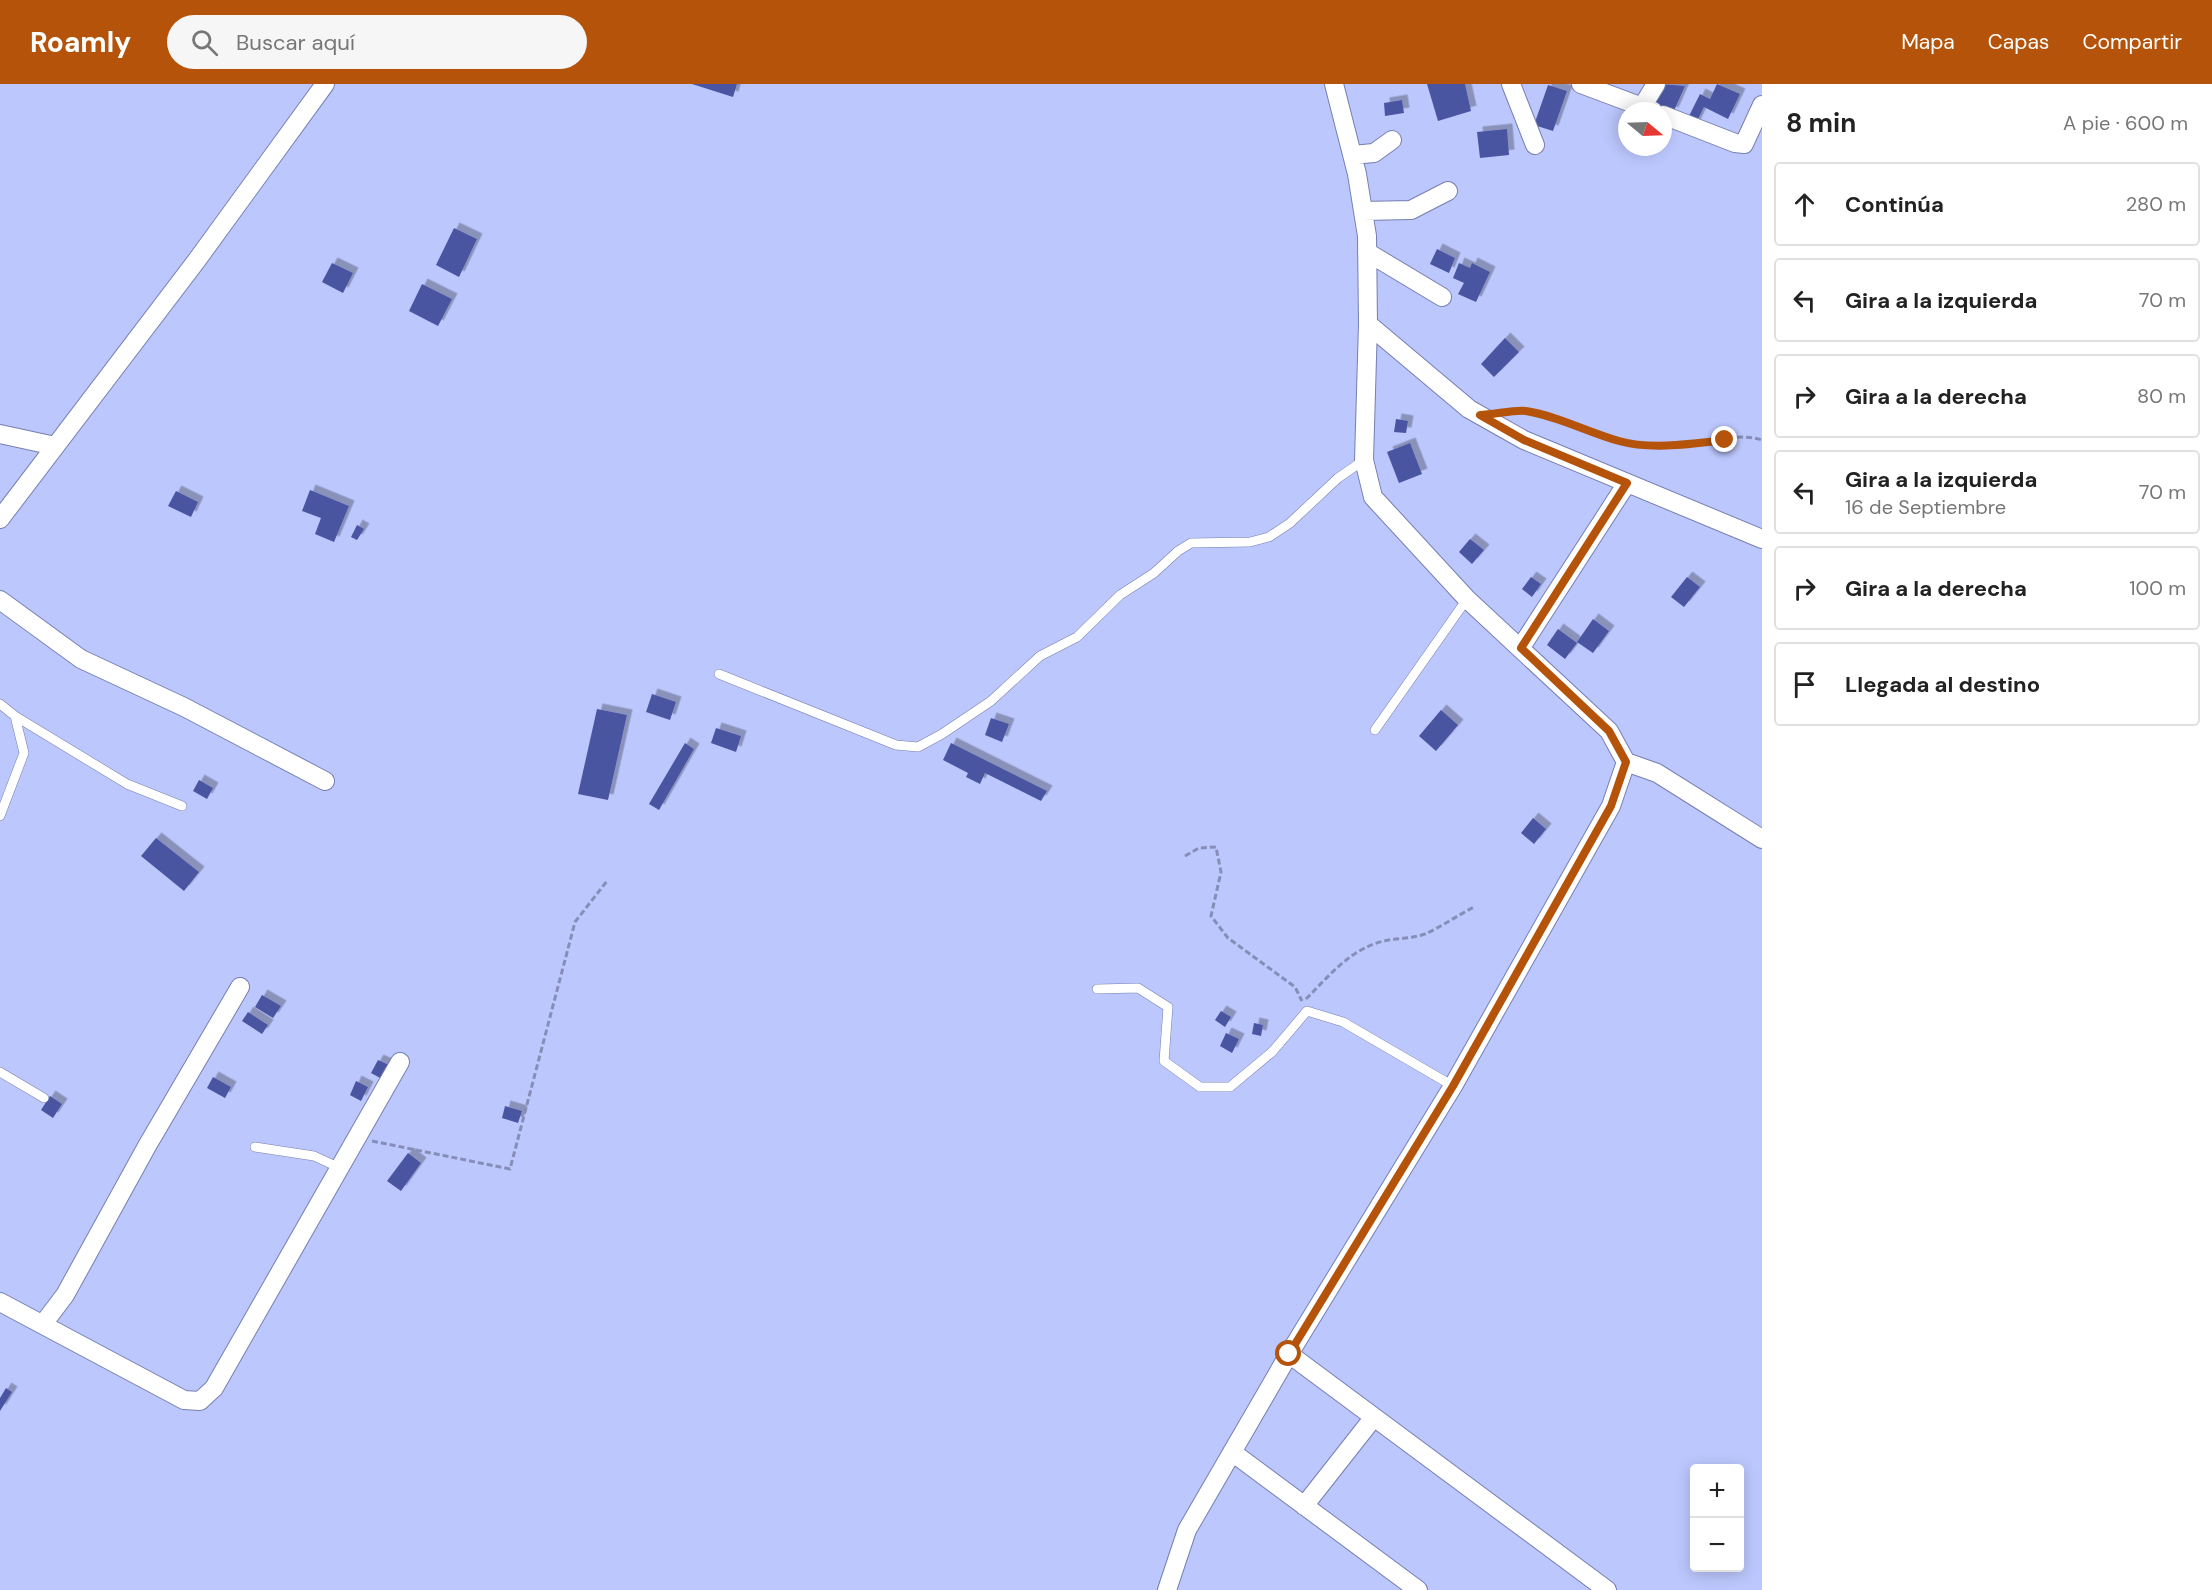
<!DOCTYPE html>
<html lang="es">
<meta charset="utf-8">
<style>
body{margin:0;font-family:"DM Sans",sans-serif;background:#f6f6f6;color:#222}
.controls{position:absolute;right:18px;bottom:18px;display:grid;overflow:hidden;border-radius:6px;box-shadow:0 3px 15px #0003}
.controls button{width:54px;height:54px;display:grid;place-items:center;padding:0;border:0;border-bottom:2px solid #e0e0e0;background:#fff;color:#222;font:30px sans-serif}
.compass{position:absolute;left:1618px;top:18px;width:54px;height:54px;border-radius:50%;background:#fff;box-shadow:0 3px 15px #0003;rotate:109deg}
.stop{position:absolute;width:18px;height:18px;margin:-14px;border:4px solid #b45309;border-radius:50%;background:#fff}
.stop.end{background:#b45309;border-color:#fff;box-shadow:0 2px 6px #0008}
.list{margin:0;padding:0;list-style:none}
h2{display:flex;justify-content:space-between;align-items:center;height:78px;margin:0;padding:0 24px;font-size:26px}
h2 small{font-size:20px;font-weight:400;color:#767676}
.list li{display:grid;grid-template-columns:39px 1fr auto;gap:18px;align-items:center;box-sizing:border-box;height:84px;margin:0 12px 12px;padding:0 12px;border:2px solid #e0e0e0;border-radius:6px}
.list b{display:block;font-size:22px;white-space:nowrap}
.list p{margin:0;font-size:20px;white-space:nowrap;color:#767676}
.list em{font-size:20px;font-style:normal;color:#767676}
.icon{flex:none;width:33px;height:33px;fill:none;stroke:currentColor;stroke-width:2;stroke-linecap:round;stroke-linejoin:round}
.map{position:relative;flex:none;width:1762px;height:1506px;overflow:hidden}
header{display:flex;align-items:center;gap:36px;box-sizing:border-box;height:84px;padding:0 30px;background:#b45309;color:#fff}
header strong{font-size:28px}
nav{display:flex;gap:33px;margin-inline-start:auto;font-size:21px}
.search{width:420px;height:54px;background:#f6f6f6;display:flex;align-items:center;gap:15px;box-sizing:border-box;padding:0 21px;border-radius:33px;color:#767676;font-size:22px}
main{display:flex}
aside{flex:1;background:#fff}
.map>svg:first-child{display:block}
</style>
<header>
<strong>Roamly</strong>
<div class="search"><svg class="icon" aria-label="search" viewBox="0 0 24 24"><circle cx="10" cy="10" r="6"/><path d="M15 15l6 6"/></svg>Buscar aquí</div>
<nav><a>Mapa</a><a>Capas</a><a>Compartir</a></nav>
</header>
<main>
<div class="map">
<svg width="1762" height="1506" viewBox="0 0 1762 1506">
<defs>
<filter id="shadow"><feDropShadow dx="5.5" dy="-5.5" stdDeviation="0" flood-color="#0004"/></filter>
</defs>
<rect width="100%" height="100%" fill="#bcc7fd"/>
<!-- building -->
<path fill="#4a54a1" filter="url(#shadow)" d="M692,0H737L733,13Z
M1427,0H1465L1471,27L1438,37Z
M1660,0L1685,2L1673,29L1655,21L1662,6Z
M1717,0L1740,10L1728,35L1704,23L1695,41L1687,36L1700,10L1710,15Z
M1548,1L1567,7L1553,47L1534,41Z
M1402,16L1404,29L1385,32L1384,19Z
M1507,45L1509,71L1480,74L1477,48Z
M454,144L477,155L459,193L436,181Z
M1437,165L1455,174L1449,189L1430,180Z
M332,179L353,189L343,209L322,198Z
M1459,179L1470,184L1472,179L1490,188L1476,218L1458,210L1464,199L1453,194Z
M422,200L452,215L438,242L409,227Z
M1505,254L1519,268L1494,293L1481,280Z
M1396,335L1408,337L1406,349L1394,348Z
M1410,359L1422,390L1399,399L1387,368Z
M310,406L349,422L334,458L315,450L321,434L302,427Z
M176,407L198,418L191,433L168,422Z
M357,441L364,445L357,456L351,453Z
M1470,455L1484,466L1472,480L1459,468Z
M1531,493L1541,500L1532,513L1522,505Z
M1687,493L1700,503L1684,523L1671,513Z
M1593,535L1609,547L1593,569L1577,558Z
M1558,545L1577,559L1565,575L1547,561Z
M652,610L676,618L670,636L646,628Z
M597,625L627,631L608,716L578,710Z
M1441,626L1458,641L1436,667L1419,652Z
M991,634L1009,640L1002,658L985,651Z
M716,644L741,652L736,668L711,659Z
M685,659L694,665L659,726L649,720Z
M951,659L1047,707L1041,717L985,689L980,700L966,693L968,689L943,676Z
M199,696L213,704L207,715L193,707Z
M1533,734L1546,745L1534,760L1521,749Z
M156,754L199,788L184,807L141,772Z
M262,911L281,922L273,934L255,923Z
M1221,927L1231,933L1225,943L1215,936Z
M248,928L268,941L262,950L242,937Z
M1254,939L1263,941L1261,952L1252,950Z
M1226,949L1239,955L1232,969L1220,962Z
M378,976L389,981L382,995L371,989Z
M213,993L231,1003L225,1014L207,1004Z
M356,997L368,1003L361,1017L350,1011Z
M50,1012L62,1020L53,1034L41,1026Z
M505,1022L522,1027L518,1039L502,1034Z
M408,1069L421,1079L401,1107L387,1097Z
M6,1304L12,1308L0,1327V1314Z"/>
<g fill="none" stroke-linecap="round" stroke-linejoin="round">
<defs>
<path id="service" d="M719,590L896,661L918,663L942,650L991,617L1040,572L1077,553L1120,511L1154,489L1178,467L1191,459L1250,458L1269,453L1290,439L1338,394L1364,376
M0,620L15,632L127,700L182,722
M1375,646L1467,515
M0,732L24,669L15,632
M1097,905L1138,904L1168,923L1164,977L1200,1003H1230L1272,968L1307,927L1343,938L1453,1002
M0,988L44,1014
M255,1063L314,1072L340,1084"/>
<path id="minor" d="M1334,0L1357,90L1367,152L1368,240L1364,376L1373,413L1467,515L1609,647L1626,678L1657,689L1762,755
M1511,0L1535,61
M1581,0L1653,27
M1642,23L1656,0
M1663,31L1735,59L1744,60L1762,21
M1352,71L1374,69L1392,56
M1363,127L1411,126L1448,107
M1367,168L1442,213
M1368,240L1469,325L1524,356L1762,455
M0,350L55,362
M0,435L197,176L325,0
M0,516L81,575L184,623L325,697
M1521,563L1627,399
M0,1218L184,1316L200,1317L214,1304L400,978
M43,1240L65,1211L147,1062L240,903
M1289,1270L1607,1506
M1232,1368L1418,1506
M1304,1422L1374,1333
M1167,1506L1187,1446L1289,1270L1453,1002L1611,722L1626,678"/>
</defs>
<!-- service casing -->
<use href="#service" stroke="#757fb1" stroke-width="10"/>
<!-- minor casing -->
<use href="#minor" stroke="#757fb1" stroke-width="20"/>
<!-- path -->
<path stroke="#868eb8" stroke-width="3" stroke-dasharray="6 3" stroke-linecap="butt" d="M1509,329C1550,320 1585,354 1624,358C1644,360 1665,362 1684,361C1710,359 1737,348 1762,356
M1185,772L1199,764L1216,763L1221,788L1211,832L1228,854L1295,903L1302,917
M1306,915C1329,892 1350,865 1384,857C1397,854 1411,855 1425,850C1441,843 1458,831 1474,823
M372,1057L510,1085L575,838L607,797"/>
<!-- service -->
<use href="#service" stroke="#fff" stroke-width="9"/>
<!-- minor -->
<use href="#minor" stroke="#fff" stroke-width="18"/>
</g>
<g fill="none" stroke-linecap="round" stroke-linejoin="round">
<!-- route -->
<path stroke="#b45309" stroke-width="8" d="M1289,1270L1453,1002L1611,722L1626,678L1609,647L1521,564L1627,399L1524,356L1480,331C1493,331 1516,325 1526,327C1558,332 1587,348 1619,357C1651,366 1691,360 1725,356"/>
</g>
</svg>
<div class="controls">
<button>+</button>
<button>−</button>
</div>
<svg class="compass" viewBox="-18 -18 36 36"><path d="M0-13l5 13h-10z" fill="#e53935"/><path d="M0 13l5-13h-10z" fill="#767676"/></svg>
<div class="stop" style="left:1289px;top:1270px"></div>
<div class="stop end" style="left:1725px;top:356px"></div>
</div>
<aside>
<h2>8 min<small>A pie · 600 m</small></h2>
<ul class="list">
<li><svg class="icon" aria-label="ahead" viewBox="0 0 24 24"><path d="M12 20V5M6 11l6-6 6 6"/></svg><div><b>Continúa</b></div><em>280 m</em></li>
<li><svg class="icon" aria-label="left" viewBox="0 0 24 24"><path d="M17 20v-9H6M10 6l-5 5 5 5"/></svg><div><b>Gira a la izquierda</b></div><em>70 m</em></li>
<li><svg class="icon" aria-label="right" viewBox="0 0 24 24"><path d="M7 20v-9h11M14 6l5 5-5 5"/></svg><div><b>Gira a la derecha</b></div><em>80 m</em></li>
<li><svg class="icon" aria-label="left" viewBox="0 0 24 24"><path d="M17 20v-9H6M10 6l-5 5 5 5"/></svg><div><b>Gira a la izquierda</b><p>16 de Septiembre</p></div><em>70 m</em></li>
<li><svg class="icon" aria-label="right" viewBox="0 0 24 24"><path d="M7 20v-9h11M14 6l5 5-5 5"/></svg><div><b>Gira a la derecha</b></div><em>100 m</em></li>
<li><svg class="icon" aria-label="arrive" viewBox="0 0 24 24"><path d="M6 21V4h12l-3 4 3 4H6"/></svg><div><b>Llegada al destino</b></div></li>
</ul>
</aside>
</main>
